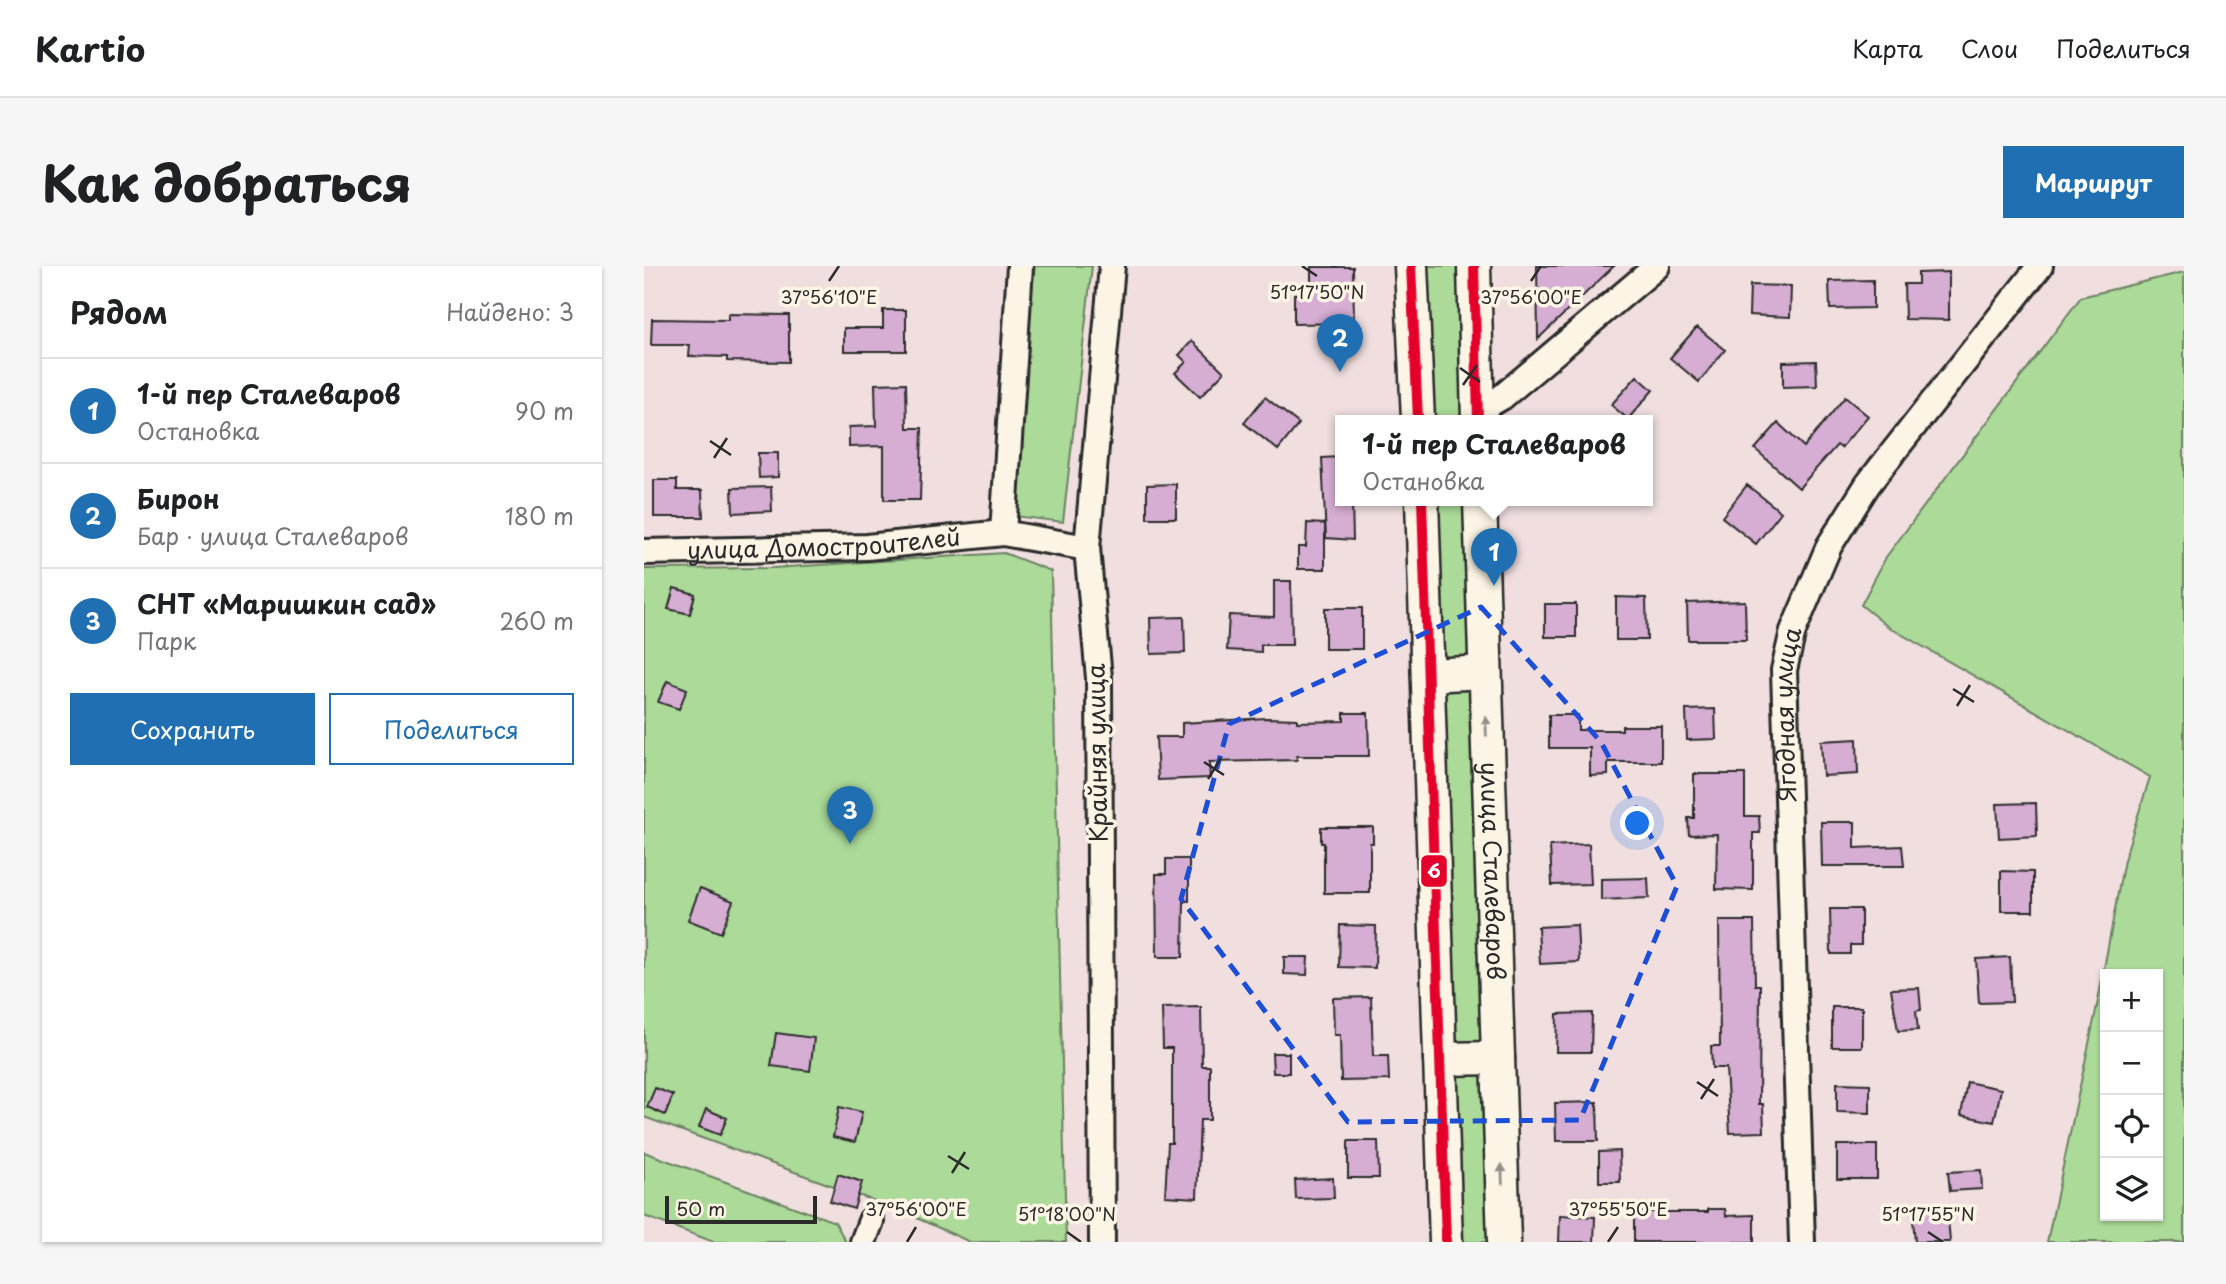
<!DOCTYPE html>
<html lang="ru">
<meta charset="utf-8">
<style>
body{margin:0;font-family:"Playpen Sans",sans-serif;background:#f6f6f6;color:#202124}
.controls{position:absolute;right:21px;bottom:21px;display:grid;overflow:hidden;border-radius:0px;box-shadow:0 2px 5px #0004}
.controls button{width:63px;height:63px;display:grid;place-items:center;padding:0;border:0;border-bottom:2px solid #e0e0e0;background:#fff;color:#202124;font:35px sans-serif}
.scale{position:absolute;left:21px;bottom:18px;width:152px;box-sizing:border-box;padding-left:7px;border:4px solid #2b2b2b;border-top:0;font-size:19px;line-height:24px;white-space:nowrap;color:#2b2b2b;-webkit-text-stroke:5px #fcf5e5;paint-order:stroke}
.you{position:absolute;left:994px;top:558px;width:24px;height:24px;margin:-18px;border:5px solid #fff;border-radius:50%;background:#1a73e8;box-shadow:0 0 0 10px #1a73e833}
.badge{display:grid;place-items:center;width:46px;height:46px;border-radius:50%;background:#1f6fb2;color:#fff;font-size:23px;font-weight:700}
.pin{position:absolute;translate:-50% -58px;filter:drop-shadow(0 2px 4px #0008)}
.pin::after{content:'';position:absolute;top:37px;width:24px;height:21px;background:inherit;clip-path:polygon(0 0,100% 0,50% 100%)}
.popup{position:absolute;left:691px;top:149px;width:318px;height:91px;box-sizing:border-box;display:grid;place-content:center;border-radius:0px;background:#fff;filter:drop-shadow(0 2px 5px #0005);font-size:23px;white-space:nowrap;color:#757577}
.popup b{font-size:26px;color:#202124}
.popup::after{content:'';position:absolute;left:50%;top:100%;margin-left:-14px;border:14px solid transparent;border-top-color:#fff}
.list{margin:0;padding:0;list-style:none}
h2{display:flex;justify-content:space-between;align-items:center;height:91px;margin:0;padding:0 28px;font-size:30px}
h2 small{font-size:23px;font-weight:400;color:#757577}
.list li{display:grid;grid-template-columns:46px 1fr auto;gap:21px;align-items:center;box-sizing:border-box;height:105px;padding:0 28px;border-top:2px solid #e0e0e0}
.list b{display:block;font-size:26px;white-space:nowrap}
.list p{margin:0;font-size:23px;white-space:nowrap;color:#757577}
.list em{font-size:23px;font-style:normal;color:#757577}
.actions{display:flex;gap:14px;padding:21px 28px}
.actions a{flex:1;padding:16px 0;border:2px solid #1f6fb2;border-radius:0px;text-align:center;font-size:24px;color:#1f6fb2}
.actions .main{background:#1f6fb2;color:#fff}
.icon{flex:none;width:38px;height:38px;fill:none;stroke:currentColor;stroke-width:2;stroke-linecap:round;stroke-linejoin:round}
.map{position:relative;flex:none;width:1540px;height:976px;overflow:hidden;border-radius:0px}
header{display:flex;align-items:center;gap:42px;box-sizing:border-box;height:98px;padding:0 35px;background:#fff;border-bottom:2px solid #e0e0e0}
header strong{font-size:33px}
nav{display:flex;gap:38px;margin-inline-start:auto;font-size:24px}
.intro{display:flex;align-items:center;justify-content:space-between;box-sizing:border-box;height:168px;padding:0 42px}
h1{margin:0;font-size:49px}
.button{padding:18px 32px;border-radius:0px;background:#1f6fb2;color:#fff;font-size:24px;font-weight:700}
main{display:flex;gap:42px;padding:0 42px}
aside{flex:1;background:#fff;border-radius:0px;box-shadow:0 2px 5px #0004}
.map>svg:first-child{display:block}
</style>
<header>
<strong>Kartio</strong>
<nav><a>Карта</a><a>Слои</a><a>Поделиться</a></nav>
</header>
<div class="intro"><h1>Как добраться</h1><a class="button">Маршрут</a></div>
<main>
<aside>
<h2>Рядом<small>Найдено: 3</small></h2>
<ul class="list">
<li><span class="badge">1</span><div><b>1-й пер Сталеваров</b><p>Остановка</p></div><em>90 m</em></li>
<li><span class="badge">2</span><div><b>Бирон</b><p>Бар · улица Сталеваров</p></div><em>180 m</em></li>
<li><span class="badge">3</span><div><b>СНТ «Маришкин сад»</b><p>Парк</p></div><em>260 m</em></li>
</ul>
<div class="actions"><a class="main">Сохранить</a><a>Поделиться</a></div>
</aside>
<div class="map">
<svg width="1540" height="976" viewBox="0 0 1540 976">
<rect width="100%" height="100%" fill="#f1dfe0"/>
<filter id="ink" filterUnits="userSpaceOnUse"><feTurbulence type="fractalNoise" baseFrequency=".0143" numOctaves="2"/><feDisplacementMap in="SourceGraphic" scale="14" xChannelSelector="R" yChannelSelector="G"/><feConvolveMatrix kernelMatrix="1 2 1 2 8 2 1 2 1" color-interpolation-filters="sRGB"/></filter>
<g filter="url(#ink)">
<!-- green -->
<path fill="#abda99" stroke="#6b8262" stroke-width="2" fill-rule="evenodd" d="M391,0H448L419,256L362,249Z
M779,0H818L823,154H785Z
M1540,6V976H1403L1454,735L1480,594L1506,511L1243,360L1217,339L1242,291L1437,31ZM1461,708H1514V950H1461Z
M787,234H826L827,390L822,396L797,392Z
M360,287L407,305L422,976H326L255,944L0,851V303L129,302Z
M819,417L833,431L844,778L805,780L795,434L802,420Z
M810,800L845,807L851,976H811Z
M0,886L191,956L202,976H70L0,950Z"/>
<!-- building -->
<path fill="#d6add3" stroke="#2b2b2b" stroke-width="2" d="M893,0H970L894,73Z
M667,1H709L710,57L650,58V28L667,27Z
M1305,6V54L1261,53L1260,18H1274V7Z
M1229,14V42L1186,43L1185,15Z
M1106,19L1147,20L1146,51L1105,49Z
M239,44H262V85H200V62H239Z
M84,48L145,49V96L83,95V91L45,90L46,79H7L8,53L84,54Z
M1053,61L1081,84L1055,116L1026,92Z
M548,75L580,106L556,131L531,107L542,96L535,89Z
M1172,95L1173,120L1139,121V96Z
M993,110L1009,124L984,153L967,139Z
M262,117L263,162H278L276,234H240V180L205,181V161L232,160L231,118Z
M621,131L655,158L634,184L600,157Z
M1201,131L1224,150L1197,182L1193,179L1155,222L1111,183L1134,157L1160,181Z
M114,187H134V211L115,212Z
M696,191V234H708L709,274L682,272L678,192Z
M10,214H33V224H58L59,251H10Z
M532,218V252H503V219Z
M1103,219L1137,246L1112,278L1078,251Z
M127,221L128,245L89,247L88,222Z
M663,257L681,258V303H654V281H662Z
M630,315H647L648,379H617V386L583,384L585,349L630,351Z
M30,322L51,328L46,348L24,343Z
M972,331L1002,332L1003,374H972Z
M1101,335L1102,374H1044L1043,337Z
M901,338H932V371H901Z
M681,342H718V383H681Z
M540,351L541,387L507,388L506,352Z
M23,415L43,423L35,443L14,436Z
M1071,443L1072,473L1043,474L1042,444Z
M700,447H724L725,490H653V494L565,496L566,512L514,514L512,471H538V457L622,452L653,453V456L700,455Z
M905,449H934V464H978V460H1017V496H964V509L946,510V482H905Z
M1213,473L1214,508L1179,510L1177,475Z
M1050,508H1101V550H1115L1116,567H1109V624L1072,623L1073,568L1045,569L1044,552H1050Z
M1392,537L1393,570L1355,572L1353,538Z
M1177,556H1211V582L1258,580L1260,600H1178Z
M677,561H729V577H726V627H680V577H677Z
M945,578L947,618L908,619L906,580Z
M522,593H545V635H540L539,691H513L512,608H522Z
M1357,605L1389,606V645H1357Z
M1004,612L1005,632L957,634V613Z
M56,622L89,635L77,667L44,654Z
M1186,643H1217V679H1206V688H1187Z
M1075,655H1110L1111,719H1116L1115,838H1119L1120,866L1086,867L1082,802H1068L1067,780H1076Z
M696,659L732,660L731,702L695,701Z
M933,659L935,696L896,698L894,661Z
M640,691H664L663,709L640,708Z
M1366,691L1368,736L1335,737L1332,693Z
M1275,722L1277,744L1272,745L1274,764L1254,765L1247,723Z
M727,731L729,790H744L745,814L697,815L696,769H690L689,732Z
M557,741L558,800H566V854H556L553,932L521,930L524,877H528V782H519L518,742Z
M1188,741H1218V781H1188Z
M948,747L947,786H912L913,748Z
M132,767L170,772L166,805L127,800Z
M628,787H645V807H629Z
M1323,816L1357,823L1350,856L1317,849Z
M1193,817L1226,818V847L1193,846Z
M11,822L29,829L21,849L3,841Z
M953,836L954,875H912L911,837Z
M195,841L218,846L211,876L189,871Z
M62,843L83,852L76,869L55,861Z
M704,875H734L735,912H704Z
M1193,879H1233V913H1193Z
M975,885L976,916H955V886Z
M1337,904L1338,923L1306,925L1304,906Z
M194,908L218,916L210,943L186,935Z
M689,912L690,932L652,933L651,914Z
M1303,939L1306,976H1271L1268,942Z
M1064,943H1081L1082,950L1110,949V976H990V946H1064Z
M916,949L951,951L950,976H915Z"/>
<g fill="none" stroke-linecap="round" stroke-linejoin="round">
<defs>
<g id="minor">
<path d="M834,141L846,138L858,131L1013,0"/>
<path d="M359,267L376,0"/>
<path id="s1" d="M0,286L223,281L359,267L443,282"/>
<path d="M219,976L227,955"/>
<path d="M458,976L455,412L443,282L468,0"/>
<path id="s2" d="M1158,976L1140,404L1149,365L1185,280L1224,218L1396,0"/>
</g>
<g id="major">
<path d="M767,0L774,154"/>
<path d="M830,0L834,154"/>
<path d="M778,234L802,976"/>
<path id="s3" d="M836,234L860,976"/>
<path d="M784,409L841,406"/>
<path d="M796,793L854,792"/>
</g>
</defs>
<!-- minor casing -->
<use href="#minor" stroke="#2b2b2b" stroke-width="30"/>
<!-- major casing -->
<use href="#major" stroke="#2b2b2b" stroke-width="37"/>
<!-- minor -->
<use href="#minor" stroke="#fcf5e5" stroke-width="24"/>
<!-- major -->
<use href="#major" stroke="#fcf5e5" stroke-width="32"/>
<defs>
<path id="bus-1" d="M767,0L774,154
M830,0L834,154
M778,234L802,976"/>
</defs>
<!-- bus-1 casing -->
<use href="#bus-1" stroke="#fcf5e5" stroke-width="16"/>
<!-- bus-1 -->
<use href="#bus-1" stroke="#e4002b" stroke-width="10"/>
</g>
<!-- one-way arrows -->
<defs><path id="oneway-solid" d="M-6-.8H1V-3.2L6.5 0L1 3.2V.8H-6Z" transform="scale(1.75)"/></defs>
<g fill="#949088">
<use href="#oneway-solid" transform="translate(842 460) rotate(-92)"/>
<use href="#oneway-solid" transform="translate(858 908) rotate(-92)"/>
</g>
</g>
<!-- marked area -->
<path fill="none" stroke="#1d4ed8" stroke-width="5" stroke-dasharray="14 9" stroke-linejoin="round" d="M837,341L957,476L1033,620L936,854L704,856L537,633L585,458Z"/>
<!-- ticks -->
<path fill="none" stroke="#2b2b2b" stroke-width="2.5" d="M658,0L673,10M185,15L195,0M887,15L897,0M816,102L836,116M819,119L833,99M66,175L87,189M70,192L83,172M1309,423L1330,436M1313,440L1326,419M560,496L580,509M564,513L577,492M1053,816L1074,830M1057,833L1070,813M304,890L325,903M308,907L321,886M423,966L437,976M1284,966L1299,976M263,976L272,961M964,976L974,961"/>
<g text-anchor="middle" stroke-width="7" stroke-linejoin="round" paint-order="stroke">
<!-- street labels -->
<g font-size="24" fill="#2b2b2b" stroke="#fcf5e5">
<text dy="8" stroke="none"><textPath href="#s1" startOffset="180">улица Домостроителей</textPath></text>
<text dy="8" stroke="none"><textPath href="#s2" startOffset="528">Ягодная улица</textPath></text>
<text transform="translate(454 487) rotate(-91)" y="8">Крайняя улица</text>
<text dy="8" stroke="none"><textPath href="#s3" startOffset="371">улица Сталеваров</textPath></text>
</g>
</g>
<g font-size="18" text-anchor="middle" fill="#2b2b2b" stroke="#fcf5e5" stroke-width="7" stroke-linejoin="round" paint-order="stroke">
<text x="673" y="33">51°17'50"N</text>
<text x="185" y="38">37°56'10"E</text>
<text x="887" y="38">37°56'00"E</text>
<text x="272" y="950">37°56'00"E</text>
<text x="974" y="950">37°55'50"E</text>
<text x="423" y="955">51°18'00"N</text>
<text x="1284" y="955">51°17'55"N</text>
</g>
<rect stroke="#fcf5e5" stroke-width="2.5" x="776" y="588" width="28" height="34" rx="7" fill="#e4002b"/>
<g font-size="19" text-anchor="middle" font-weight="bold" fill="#fff">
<text x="790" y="612">6</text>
</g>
</svg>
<div class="controls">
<button>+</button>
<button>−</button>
<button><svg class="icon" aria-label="locate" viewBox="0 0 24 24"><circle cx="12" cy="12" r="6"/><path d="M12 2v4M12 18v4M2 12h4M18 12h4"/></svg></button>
<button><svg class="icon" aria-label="layers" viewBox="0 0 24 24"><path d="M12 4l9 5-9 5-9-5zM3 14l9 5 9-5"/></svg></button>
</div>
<div class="scale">50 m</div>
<div class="you"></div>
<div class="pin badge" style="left:850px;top:320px">1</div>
<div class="popup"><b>1-й пер Сталеваров</b>Остановка</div>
<div class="pin badge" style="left:696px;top:106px">2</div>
<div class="pin badge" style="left:206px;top:578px">3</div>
</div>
</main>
